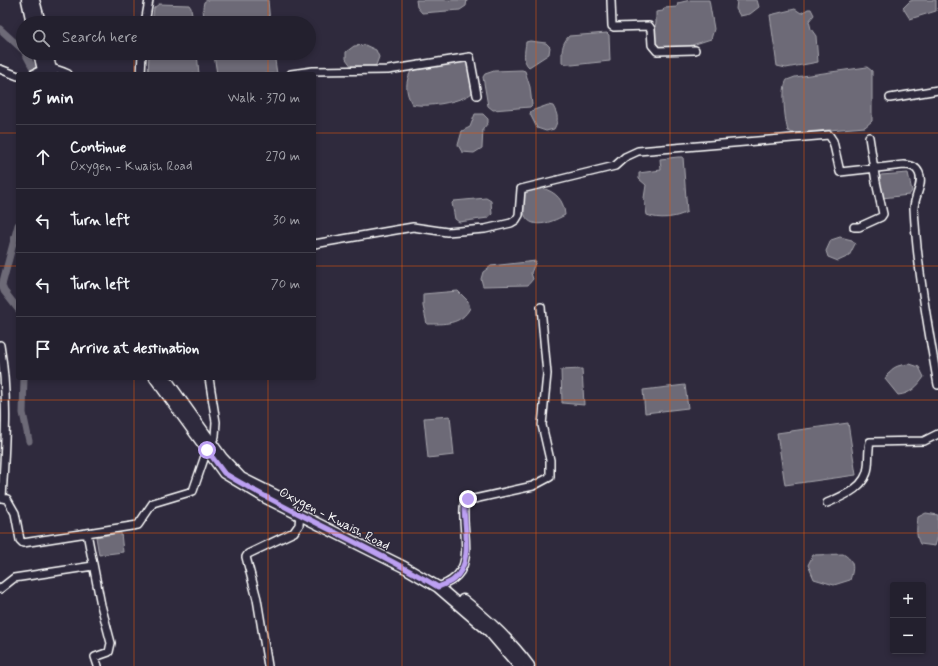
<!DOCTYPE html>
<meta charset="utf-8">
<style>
body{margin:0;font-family:Mynerve,sans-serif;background:#2b2836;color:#f1f3f6}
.controls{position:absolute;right:12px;bottom:12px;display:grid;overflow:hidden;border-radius:4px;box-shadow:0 2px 6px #0003}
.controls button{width:36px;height:36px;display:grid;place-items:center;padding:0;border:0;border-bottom:1px solid #403e4a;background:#23202e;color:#f1f3f6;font:20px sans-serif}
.stop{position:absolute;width:12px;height:12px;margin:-9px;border:3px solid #bca0f2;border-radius:50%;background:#fff}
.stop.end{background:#bca0f2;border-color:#fff;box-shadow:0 1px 4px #0008}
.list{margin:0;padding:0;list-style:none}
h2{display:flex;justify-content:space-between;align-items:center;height:52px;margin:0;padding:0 16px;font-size:17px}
h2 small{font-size:13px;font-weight:400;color:#a3a3aa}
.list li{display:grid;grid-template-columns:26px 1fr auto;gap:12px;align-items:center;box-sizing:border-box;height:64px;padding:0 16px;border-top:1px solid #403e4a}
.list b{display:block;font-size:15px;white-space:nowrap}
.list p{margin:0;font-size:13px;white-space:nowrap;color:#a3a3aa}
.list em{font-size:13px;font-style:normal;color:#a3a3aa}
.icon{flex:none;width:22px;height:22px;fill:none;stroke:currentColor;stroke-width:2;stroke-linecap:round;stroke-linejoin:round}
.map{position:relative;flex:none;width:938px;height:666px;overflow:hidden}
.search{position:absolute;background:#23202e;box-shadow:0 2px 6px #0003;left:16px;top:16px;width:300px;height:44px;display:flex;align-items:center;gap:10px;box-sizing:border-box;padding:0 14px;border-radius:22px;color:#a3a3aa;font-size:15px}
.panel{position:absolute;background:#23202e;box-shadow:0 2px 6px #0003;left:16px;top:72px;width:300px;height:308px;border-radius:4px}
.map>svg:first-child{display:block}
</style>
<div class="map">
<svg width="938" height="666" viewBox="0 0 938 666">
<rect width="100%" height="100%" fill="#2f2a3d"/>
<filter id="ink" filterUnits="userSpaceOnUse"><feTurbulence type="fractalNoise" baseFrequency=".025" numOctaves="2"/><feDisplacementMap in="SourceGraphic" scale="8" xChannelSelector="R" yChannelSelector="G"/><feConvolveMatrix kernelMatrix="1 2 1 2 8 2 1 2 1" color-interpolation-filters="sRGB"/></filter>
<g filter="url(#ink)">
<!-- water -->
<path fill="#6d6a77" stroke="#a7a6ad" d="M207,0H268L270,23H204L203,7L204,2Z
M416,0H467L466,6L460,10L422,13L417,7Z
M690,0H709L714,29L711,39L689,46L656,47L653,32L656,23V12L663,11L664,8L677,7L678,3Z
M737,0H757L759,7L750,14L740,16L736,9Z
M914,0H936V11L910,19L903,8L910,1Z
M159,4L189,5L191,8L193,23H152L154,8Z
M795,9L801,13L808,9H811L814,15L809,21L811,29L816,36L818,62L786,68L777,66L770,15Z
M607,33L609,35L610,61L572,65L562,63C562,52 561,44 569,36Z
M530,41L546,43L550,47L549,54L529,67C522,61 525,51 526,42Z
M365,45L376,50L379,57L376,65L370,68L352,67L346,59V52L354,46Z
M149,53H197L199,74H148Z
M223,53H274L277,74H217L214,55Z
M458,61L467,62L470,69L472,93C461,102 426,108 412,104C405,92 405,81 412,69Z
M867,67L872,71V121L865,127L793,133L788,131C785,122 781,88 787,80L795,77Z
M522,70L525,71L530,87L532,105L530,107L493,110L488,106L483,77L485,74L494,71Z
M548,105L553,106C558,115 559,120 554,129L546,131L537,128L530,114L531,111Z
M475,114H483L488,119V123L483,129L482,148L474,153L462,152L458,145L462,131L470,127Z
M678,157H683L687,212C676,218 659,220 647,215L644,198L646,185L639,179V173L661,170L660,159Z
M908,173L912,191L909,195L882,198L879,179L881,175Z
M542,188C556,192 564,200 565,215C549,224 525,232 523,207C523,201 522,197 525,191Z
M486,198L491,201L492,214L488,218L459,222L455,219L452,203L454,201Z
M840,237L852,240L855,244L849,256L838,261L828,257L826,251L831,240Z
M536,261L531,273L533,279L528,285L483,286L481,279L483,272L491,266Z
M458,291L468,301L470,308C461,325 444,324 427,324L423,306V294Z
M910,364L919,367L924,377C917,387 910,394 898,395L885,379C891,367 897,365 910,364Z
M582,369L584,405L562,403L561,370Z
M685,385L688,408L645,413L643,390Z
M450,416L454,455L428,458L424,418Z
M848,423L856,475L785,485L777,433Z
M926,513L938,515V536L935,546L920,544C915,535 917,526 918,517Z
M121,533L123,552L99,555L96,537Z
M843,554C855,561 854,568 850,580L834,585L814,579L808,565L813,555Z"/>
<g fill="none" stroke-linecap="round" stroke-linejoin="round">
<!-- canal -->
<path stroke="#6d6a77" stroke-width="7" d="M0,29L23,50
M25,53L36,74
M18,225L2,285L4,291L18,309
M24,378L23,413L29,441"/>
<defs>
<path id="minor" d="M611,0L612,26L614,27L649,26L651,29L652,45L657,51L695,50
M145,23L149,0
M0,69L18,76
M33,74C46,67 54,67 68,74
M141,74L142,53
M291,74L313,71L388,70L470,57L477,95
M890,98L938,90
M854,227H859L881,217L883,214L876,182L869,137
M314,244L413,227L447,232L485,229L511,223L516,220L519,215L521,189L615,166L625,157L638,151L829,135L833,141L840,172L904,165C910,165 916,166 919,173C924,184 914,197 914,208C917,267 928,327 938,385
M0,345C9,396 5,447 2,498H0
M2,498L7,499L15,513L20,540L23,543L138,525L153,503L193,491L207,450L215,436L216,422L209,378
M827,503C843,496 866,488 868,467C869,459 868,451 870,442L924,441L938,434
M87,533L101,605L111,643L109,652L95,657L98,666
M438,587C443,585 448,583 452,580C477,563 459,525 465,501L533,486L550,477V460L542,425L547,374L541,307
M0,589L14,578L93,566
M268,666L257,599L246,557L248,554L294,532L299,525L300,514"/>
<path id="secondary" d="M27,0L32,23
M34,0L40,23
M39,53L44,74
M47,53L52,74
M155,378L224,473L266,498L404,567L438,587L489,631L519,666
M165,378L222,458L241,478L289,502
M463,600C488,620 510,640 529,666"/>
</defs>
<!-- minor casing -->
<use href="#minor" stroke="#fff" stroke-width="10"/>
<!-- secondary casing -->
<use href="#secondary" stroke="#fff" stroke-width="13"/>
<!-- minor -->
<use href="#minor" stroke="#2f2a3d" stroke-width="7"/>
<!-- secondary -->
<use href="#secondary" stroke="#2f2a3d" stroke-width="10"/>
</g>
</g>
<g fill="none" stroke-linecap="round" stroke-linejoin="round" filter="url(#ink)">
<!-- route -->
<path stroke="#bca0f2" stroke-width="5" d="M207,450L224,473L234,479C301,518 372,548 438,587C443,585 449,583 453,580C474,564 464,528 464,505L465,501L468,499"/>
</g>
<!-- grid -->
<path fill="none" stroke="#e8590c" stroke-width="1" stroke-opacity="0.55" d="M134,0V23M268,0V23M402,0V666M536,0V666M670,0V666M804,0V666M134,53V74M268,53V74M0,133H18M314,133H938M0,266H18M314,266H938M134,378V666M268,378V666M0,400H938M0,533H938"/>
<g text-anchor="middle" stroke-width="3" stroke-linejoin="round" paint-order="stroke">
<!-- street labels -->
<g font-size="13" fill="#fff" stroke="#2f2a3d">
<text transform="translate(335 518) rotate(27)" y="5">Oxygen - Kwaish Road</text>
</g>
</g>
</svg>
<div class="controls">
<button>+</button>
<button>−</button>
</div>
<div class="stop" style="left:207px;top:450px"></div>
<div class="stop end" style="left:468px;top:499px"></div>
<div class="search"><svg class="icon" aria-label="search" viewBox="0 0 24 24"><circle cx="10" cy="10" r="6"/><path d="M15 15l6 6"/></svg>Search here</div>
<section class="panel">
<h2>5 min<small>Walk · 370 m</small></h2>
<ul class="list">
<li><svg class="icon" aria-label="ahead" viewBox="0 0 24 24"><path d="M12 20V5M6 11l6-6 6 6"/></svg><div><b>Continue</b><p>Oxygen - Kwaish Road</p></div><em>270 m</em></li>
<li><svg class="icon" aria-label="left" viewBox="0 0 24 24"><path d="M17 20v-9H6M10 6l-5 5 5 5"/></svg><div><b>Turn left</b></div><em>30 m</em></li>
<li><svg class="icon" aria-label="left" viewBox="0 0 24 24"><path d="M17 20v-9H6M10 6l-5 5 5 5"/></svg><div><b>Turn left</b></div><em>70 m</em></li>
<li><svg class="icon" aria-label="arrive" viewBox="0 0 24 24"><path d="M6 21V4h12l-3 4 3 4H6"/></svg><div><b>Arrive at destination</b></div></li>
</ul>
</section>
</div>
